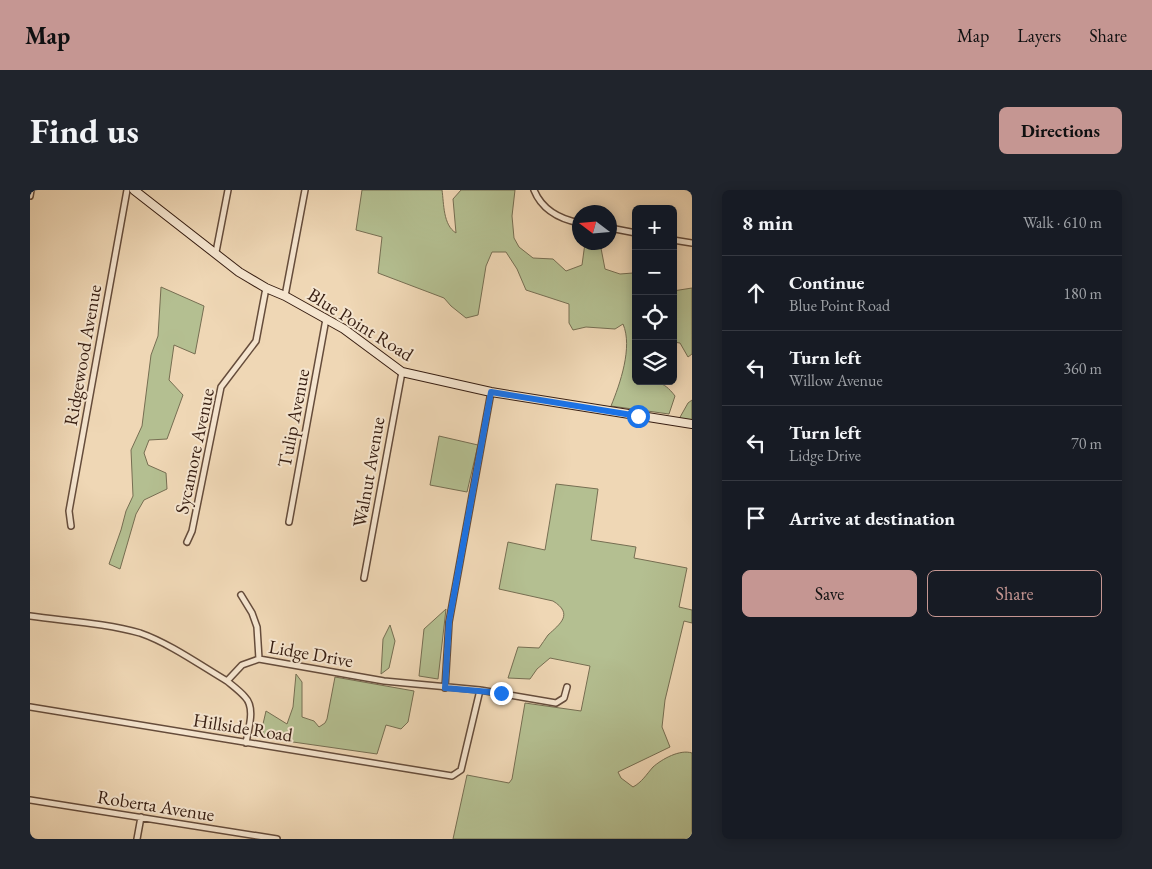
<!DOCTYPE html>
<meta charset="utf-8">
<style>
body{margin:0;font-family:"EB Garamond",serif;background:#20242c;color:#f1f3f6}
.controls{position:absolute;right:15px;top:15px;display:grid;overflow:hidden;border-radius:8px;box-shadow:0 2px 12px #0003}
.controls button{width:45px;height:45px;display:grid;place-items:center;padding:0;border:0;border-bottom:1px solid #363941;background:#171b24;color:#f1f3f6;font:25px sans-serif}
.compass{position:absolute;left:542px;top:15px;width:45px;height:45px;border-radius:50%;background:#171b24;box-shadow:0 2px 12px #0003;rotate:286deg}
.stop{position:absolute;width:15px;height:15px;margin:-11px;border:4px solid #1a73e8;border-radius:50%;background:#fff}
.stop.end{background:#1a73e8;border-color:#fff;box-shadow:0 1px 5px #0008}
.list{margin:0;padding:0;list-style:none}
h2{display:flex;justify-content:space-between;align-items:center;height:65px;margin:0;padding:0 20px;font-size:21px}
h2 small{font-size:16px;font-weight:400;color:#9ea1a6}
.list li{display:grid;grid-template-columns:32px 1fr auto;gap:15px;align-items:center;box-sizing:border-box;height:75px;padding:0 20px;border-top:1px solid #363941}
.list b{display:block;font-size:19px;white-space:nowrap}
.list p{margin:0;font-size:16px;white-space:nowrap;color:#9ea1a6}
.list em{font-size:16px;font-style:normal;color:#9ea1a6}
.actions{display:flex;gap:10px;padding:15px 20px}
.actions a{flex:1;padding:11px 0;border:1px solid #c59692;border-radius:8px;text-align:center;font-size:18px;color:#c59692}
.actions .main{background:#c59692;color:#111}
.icon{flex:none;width:28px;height:28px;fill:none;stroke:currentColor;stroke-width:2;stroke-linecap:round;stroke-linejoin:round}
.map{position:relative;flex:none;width:662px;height:649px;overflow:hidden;border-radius:8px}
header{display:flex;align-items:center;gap:30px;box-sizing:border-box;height:70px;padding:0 25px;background:#c59692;color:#111}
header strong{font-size:24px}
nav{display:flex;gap:28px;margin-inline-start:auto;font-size:18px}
.intro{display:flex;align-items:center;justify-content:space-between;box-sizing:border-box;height:120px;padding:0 30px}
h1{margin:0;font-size:35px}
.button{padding:12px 22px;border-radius:8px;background:#c59692;color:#111;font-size:18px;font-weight:700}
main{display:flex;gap:30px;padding:0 30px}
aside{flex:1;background:#171b24;border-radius:8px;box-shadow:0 2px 12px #0003}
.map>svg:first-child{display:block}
</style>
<header>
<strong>Map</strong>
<nav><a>Map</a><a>Layers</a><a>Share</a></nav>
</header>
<div class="intro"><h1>Find us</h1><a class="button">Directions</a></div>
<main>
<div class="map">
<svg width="662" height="649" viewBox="0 0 662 649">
<rect width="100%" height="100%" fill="#efd7b5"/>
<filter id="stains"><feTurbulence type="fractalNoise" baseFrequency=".004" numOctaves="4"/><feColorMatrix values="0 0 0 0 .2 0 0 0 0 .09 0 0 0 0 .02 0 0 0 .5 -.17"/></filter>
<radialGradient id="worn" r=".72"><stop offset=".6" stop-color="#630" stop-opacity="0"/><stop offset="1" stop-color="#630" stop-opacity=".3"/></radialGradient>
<!-- green -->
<path fill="#b4bf91" stroke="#766e52" d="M332,0H412C414,14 413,35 426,43L423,9L431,0H485L482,26L484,48L489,57L503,68L523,69L536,81L552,75L555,53H570L575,79L590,84L603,83L606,85V191C625,191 633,190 645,206L639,224L581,216C590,194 603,157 593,134L585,139L556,137L543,140L539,133V114L496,100L487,79L476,62H462L456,76L448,125L436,128L421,116L414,108L348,83L352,47L326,40Z
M131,97L174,116L165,164L144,155L139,190L153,205L137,249L119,250L114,263L118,275L136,283L137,299L114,310L106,324L90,379L79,374L91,340L96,321L103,306L101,260L112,236L121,165L128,146Z
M662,98V164L658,167L650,153L643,152V101Z
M662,210V230L649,229L658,213Z
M409,246L448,255L437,302L400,295Z
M526,294L568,299L561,350L606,357L604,368L657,378L649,417L662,420V433L654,431L635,510L632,537L640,557L588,582L591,588L603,597C612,592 616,585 623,577C632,569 650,559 662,563V649H423L437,585L479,593L482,589L495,513L551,521L560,476L520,468L507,479L500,489L478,488L488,457L509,458C512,454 515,449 518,445C530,434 544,424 523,411L469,399L478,352L515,360Z
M416,419L408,489L389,486L394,439Z
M360,435L365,451L359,478L351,484L353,449Z
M266,484L272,492V527L284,531L289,537L295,533L297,529L305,487L384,501L378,532L371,539L356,535L347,564L256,551L233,545V534L236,521L257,534L263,517Z"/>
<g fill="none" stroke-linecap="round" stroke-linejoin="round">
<defs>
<path id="street" d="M504,0C512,20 529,29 550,33
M0,6L1,0
M580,38L606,43
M643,50L662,53
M186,62L198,0
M255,106L275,0
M259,332L296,129
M41,336L39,321L97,0
M157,352L162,341L191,197L226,151L236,98
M334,388L372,182
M211,405L222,423L227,437L229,469
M0,426C35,431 76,433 110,443C139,453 170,475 197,491L212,475L229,469L354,491L450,500L526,513L534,508L537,497
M197,491C203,496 210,501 215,507C226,518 218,540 216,553
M415,498L419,432L461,202
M0,517L422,586L431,580L450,500
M0,610L247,649
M107,649L111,627"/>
<path id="secondary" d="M104,0L209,82L236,98L255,106L314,139L372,182L461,202L662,234"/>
</defs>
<!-- street casing -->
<use href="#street" stroke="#654c3b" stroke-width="8"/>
<!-- secondary casing -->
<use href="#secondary" stroke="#371e12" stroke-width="10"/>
<!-- street -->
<use href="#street" stroke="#f5e5cf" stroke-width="5"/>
<!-- secondary -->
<use href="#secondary" stroke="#f5e5cf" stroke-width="8"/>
</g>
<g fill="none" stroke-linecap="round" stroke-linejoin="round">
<!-- route -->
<path stroke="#1a73e8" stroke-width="6" d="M471,503L415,498L419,432L461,202L608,226"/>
</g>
<g text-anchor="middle" stroke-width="4" stroke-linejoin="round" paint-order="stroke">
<!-- street labels -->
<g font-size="19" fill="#371e12" stroke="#f5e5cf">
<text transform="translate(331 134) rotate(32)" y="7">Blue Point Road</text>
<text transform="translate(52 165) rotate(-80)" y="7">Ridgewood Avenue</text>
<text transform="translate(263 228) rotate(-79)" y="7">Tulip Avenue</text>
<text transform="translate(164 261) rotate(-78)" y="7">Sycamore Avenue</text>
<text transform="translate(338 282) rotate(-80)" y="7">Walnut Avenue</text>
<text transform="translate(281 463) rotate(10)" y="7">Lidge Drive</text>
<text transform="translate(213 537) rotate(9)" y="7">Hillside Road</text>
<text transform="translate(126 615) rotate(9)" y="7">Roberta Avenue</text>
</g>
</g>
<rect width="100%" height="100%" filter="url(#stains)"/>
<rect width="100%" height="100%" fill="url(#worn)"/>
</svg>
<div class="controls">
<button>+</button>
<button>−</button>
<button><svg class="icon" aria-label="locate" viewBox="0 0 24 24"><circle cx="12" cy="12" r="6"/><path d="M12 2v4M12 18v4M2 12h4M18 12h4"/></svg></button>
<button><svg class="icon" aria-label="layers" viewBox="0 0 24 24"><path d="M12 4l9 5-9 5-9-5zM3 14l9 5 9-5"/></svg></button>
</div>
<svg class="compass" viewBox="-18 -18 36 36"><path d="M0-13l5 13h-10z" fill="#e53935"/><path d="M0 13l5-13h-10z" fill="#9ea1a6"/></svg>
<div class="stop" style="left:608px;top:226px"></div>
<div class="stop end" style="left:471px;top:503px"></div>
</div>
<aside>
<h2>8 min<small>Walk · 610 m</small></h2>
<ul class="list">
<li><svg class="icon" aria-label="ahead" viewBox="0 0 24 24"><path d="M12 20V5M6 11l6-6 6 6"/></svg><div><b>Continue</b><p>Blue Point Road</p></div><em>180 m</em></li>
<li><svg class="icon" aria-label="left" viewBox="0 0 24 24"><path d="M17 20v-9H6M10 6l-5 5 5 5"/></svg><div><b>Turn left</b><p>Willow Avenue</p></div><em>360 m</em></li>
<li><svg class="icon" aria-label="left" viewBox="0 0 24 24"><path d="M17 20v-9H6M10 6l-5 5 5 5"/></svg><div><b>Turn left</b><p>Lidge Drive</p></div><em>70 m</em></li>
<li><svg class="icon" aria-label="arrive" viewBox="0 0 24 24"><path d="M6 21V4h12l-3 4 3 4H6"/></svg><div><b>Arrive at destination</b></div></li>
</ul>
<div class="actions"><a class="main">Save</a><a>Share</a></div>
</aside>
</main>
